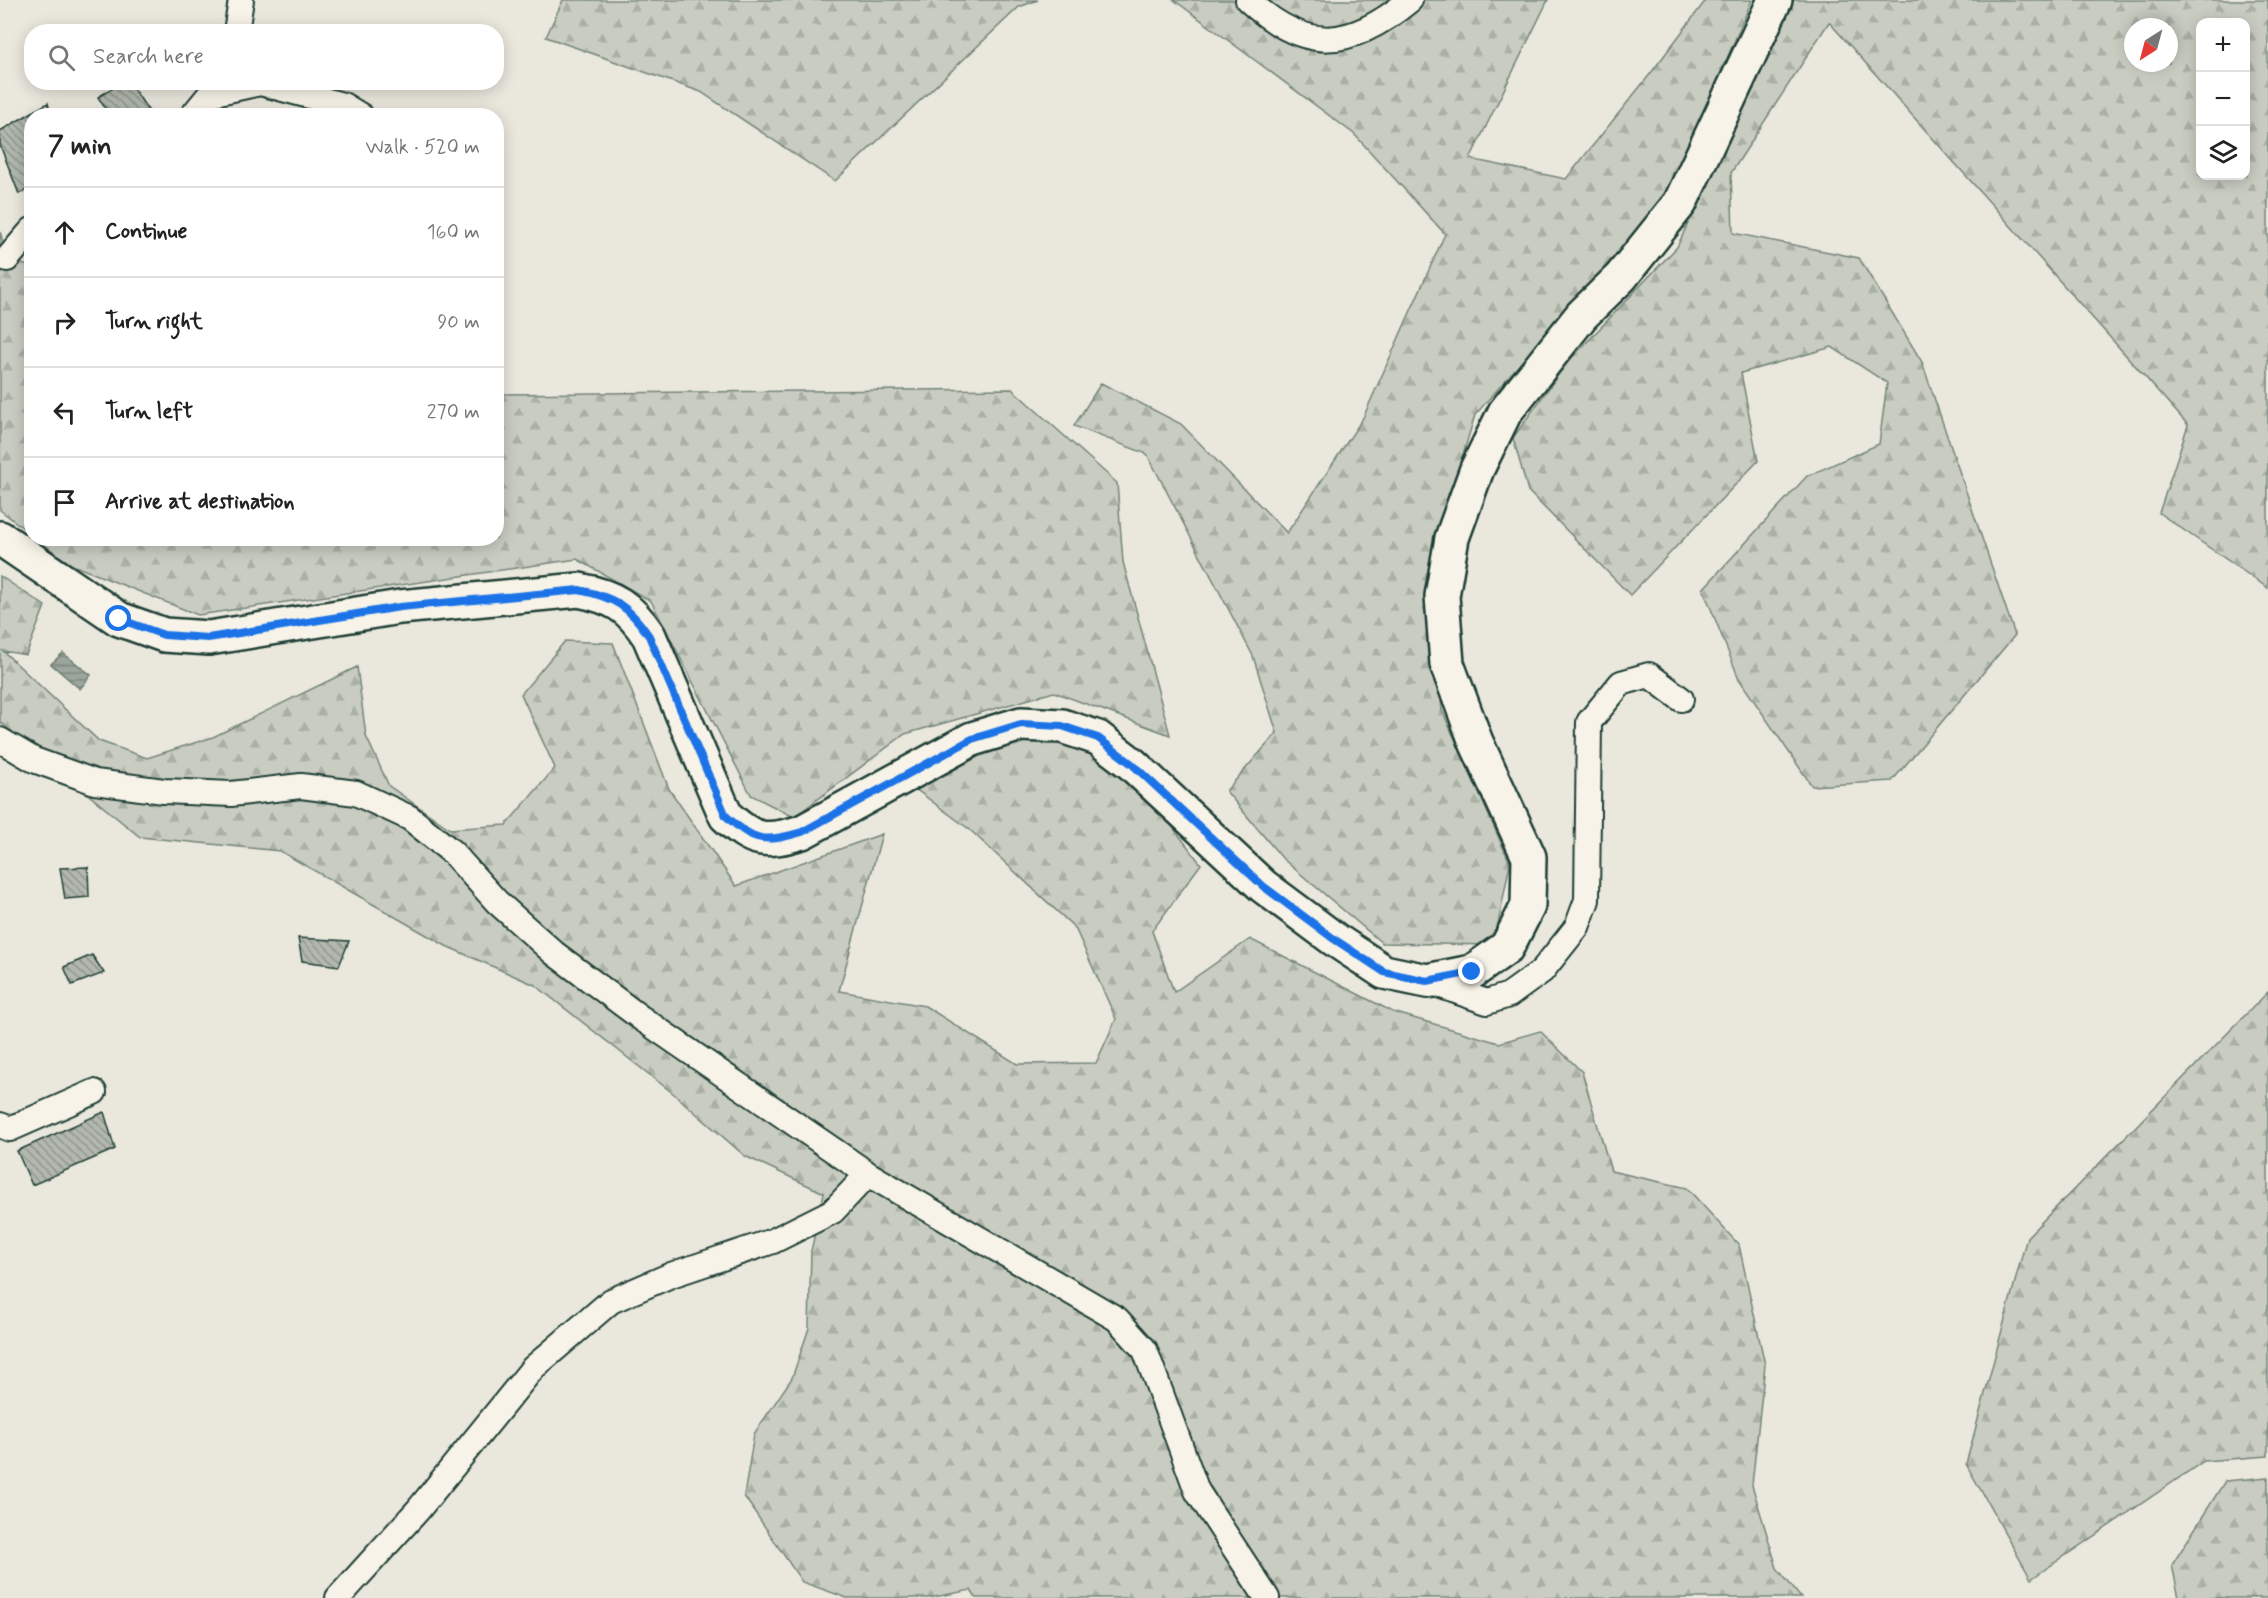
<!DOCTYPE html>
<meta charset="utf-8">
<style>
body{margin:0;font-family:Mynerve,sans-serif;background:#f6f6f6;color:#222}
.controls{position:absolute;right:18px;top:18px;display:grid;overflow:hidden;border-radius:12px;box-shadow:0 3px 15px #0003}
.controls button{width:54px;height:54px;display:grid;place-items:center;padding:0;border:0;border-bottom:2px solid #e0e0e0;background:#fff;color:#222;font:30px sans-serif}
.compass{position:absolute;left:2124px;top:18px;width:54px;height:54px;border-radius:50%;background:#fff;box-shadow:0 3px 15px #0003;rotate:216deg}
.stop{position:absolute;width:18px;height:18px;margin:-14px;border:4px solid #1a73e8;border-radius:50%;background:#fff}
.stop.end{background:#1a73e8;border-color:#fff;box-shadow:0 2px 6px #0008}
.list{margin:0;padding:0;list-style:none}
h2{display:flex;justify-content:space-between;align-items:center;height:78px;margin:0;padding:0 24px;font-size:26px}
h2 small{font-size:20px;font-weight:400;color:#767676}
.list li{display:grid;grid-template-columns:39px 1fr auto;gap:18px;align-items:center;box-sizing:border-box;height:90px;padding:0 24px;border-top:2px solid #e0e0e0}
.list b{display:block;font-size:22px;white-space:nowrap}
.list em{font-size:20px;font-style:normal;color:#767676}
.icon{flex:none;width:33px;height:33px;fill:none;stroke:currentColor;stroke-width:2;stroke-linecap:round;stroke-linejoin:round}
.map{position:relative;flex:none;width:2268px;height:1598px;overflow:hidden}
.search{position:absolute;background:#fff;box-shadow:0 3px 15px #0003;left:24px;top:24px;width:480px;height:66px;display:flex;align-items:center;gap:15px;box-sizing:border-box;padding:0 21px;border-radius:24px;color:#767676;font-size:22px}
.panel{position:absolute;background:#fff;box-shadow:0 3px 15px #0003;left:24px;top:108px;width:480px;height:438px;border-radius:24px}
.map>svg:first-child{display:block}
</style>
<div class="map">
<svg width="2268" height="1598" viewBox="0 0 2268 1598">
<defs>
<pattern id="forest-firs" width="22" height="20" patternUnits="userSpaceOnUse" patternTransform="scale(1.5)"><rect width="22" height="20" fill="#c8ccc1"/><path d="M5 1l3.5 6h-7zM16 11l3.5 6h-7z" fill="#abb0a6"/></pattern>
<pattern id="water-rules" width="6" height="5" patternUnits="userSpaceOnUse" patternTransform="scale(1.5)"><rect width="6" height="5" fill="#9ca69c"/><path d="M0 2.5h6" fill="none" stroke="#7f8880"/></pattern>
<pattern id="building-back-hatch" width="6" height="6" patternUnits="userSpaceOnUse" patternTransform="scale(1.5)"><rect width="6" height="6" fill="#b2b8ae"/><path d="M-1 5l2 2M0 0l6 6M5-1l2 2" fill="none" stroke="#90978e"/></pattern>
</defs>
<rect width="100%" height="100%" fill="#eae8dd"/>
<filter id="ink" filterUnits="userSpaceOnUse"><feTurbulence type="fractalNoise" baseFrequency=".0167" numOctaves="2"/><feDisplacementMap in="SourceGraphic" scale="12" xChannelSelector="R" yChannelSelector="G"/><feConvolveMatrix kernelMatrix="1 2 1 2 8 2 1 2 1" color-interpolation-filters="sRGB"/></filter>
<g filter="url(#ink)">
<!-- forest -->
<path fill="url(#forest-firs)" stroke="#74847a" stroke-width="1.5" fill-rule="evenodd" d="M563,0H1038L1019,7L835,181L701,92L546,37Z
M1174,0H1548L1470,159L1566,179L1651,73L1706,0H1752L1669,194L1475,415L1429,565L1442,710L1510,863L1494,945L1382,943L1283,859L1226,791L1277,733L1253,656L1147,454L1074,426L1101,383L1181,424L1287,533L1363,418L1445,234L1354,134Z
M1792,0H2268V588L2159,513L2188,425L1829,22L1731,173L1733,233L1859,258L1922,362L2015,635L1892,781L1812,786L1739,679L1703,589L1807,476L1879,444L1887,383L1832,347L1741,373L1758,461L1630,595L1528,491L1513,438L1566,364L1677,247ZM2200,22H2246V176H2200ZM2133,27H2169V63H2133Z
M0,231L7,259L31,267V534L0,510Z
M1012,389L1117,483L1123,562L1170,735L1054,692L905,734L794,817L751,795L651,601L577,559L198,615L70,564L37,539L496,538L497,394Z
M0,576L45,606L26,655L3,651L99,741L147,758L213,737L357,667L366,736L389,786L450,829L506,825L555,768L521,694L565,641L613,643L669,789L736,886L882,834L839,991L925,1006L1017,1064L1096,1063L1116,1019L1075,928L969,829L914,788L998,742L1073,729L1162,813L1201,864L1152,931L1174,992L1250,939L1393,1012L1499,1043L1540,1031L1582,1072L1611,1171L1687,1188L1739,1245L1765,1365L1752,1485L1777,1568L1801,1598H976L971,1590L929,1598H847L802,1582L744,1496L754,1434L792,1378L809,1328L811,1251L824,1193L745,1156L674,1094L535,985L446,946L280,851L140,837L0,722Z
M2268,992V1456L2204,1461L2031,1579L1966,1464L2027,1237Z
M2268,1477V1598H2179L2172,1565L2225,1481Z"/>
<!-- water -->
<path fill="url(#water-rules)" stroke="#6a7c72" stroke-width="1.5" d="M63,653L91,675L80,689L51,664Z"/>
<!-- building -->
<path fill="url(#building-back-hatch)" stroke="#1f3d34" stroke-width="1.5" d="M123,82H129L152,116H110L98,97Z
M48,103L51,116H32V148L27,150L32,161V187L19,194L0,145V131Z
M88,867L89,897L65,899L60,868Z
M298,938L349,941L339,966L302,961Z
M92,955L104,973L72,985L64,967Z
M104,1112L115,1149L32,1185L17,1151Z"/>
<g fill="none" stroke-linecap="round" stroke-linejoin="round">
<defs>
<path id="street" d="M1248,0C1306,54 1351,49 1410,0
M236,32L241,0
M210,94L260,83L343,105L361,116
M192,116L210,94L215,82
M7,259L32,230
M0,740L34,760L95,782L164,791L231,794L301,786L356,793L410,818L452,852L497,902L554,953L641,1018L868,1174L1117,1319L1145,1350L1197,1491L1267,1598
M1427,981L1487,1002L1509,995L1542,971L1577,927L1587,900L1589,722L1621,683L1649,675L1681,699
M0,1125L10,1129L94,1092
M338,1598L418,1510L533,1368L611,1301L671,1275L773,1241L833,1211L868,1174"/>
<path id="secondary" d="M0,538L119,619L164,635L209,638L400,607L579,590C614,597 629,606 649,636L726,816C754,842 765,843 802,832L972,739L1021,724L1062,726L1098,738L1132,764L1263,886L1334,939L1384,972L1427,981L1472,972L1507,947L1528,906L1529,857L1476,742L1447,664L1442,596L1452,538L1477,469L1505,412L1582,315L1621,277L1680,203L1775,0"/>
</defs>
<!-- street casing -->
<use href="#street" stroke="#1f3d34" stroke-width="28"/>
<!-- secondary casing -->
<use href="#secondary" stroke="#1f3d34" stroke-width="38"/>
<!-- street -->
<use href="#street" stroke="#f7f3e8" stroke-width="24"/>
<!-- secondary -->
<use href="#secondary" stroke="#f7f3e8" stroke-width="33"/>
</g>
</g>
<g fill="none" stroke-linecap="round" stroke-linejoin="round" filter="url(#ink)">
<!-- route -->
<path stroke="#1a73e8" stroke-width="8" d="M119,619L164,635L208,638L400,607L579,590C614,597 629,606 649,636L726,816C754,842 765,843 802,832L972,739L1021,724L1062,726L1098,738L1132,764L1263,886L1334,939L1384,972L1427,981L1472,972"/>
</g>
</svg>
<div class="controls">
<button>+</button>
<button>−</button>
<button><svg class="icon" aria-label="layers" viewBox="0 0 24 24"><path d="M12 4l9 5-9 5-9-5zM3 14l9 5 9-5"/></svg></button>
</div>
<svg class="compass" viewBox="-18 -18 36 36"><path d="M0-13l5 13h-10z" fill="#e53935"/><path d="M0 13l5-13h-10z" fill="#767676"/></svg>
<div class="stop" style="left:119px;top:619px"></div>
<div class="stop end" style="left:1472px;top:972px"></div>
<div class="search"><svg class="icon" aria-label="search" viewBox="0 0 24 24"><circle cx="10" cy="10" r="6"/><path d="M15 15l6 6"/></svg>Search here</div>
<section class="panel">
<h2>7 min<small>Walk · 520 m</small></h2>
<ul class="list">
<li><svg class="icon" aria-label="ahead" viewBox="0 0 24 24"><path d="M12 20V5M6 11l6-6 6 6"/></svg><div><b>Continue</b></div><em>160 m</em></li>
<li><svg class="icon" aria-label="right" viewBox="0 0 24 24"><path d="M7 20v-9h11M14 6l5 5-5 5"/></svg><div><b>Turn right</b></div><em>90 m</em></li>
<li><svg class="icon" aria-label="left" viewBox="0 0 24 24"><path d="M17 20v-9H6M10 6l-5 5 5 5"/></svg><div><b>Turn left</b></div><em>270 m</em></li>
<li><svg class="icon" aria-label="arrive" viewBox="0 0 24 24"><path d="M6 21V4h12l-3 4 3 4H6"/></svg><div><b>Arrive at destination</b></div></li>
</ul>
</section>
</div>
